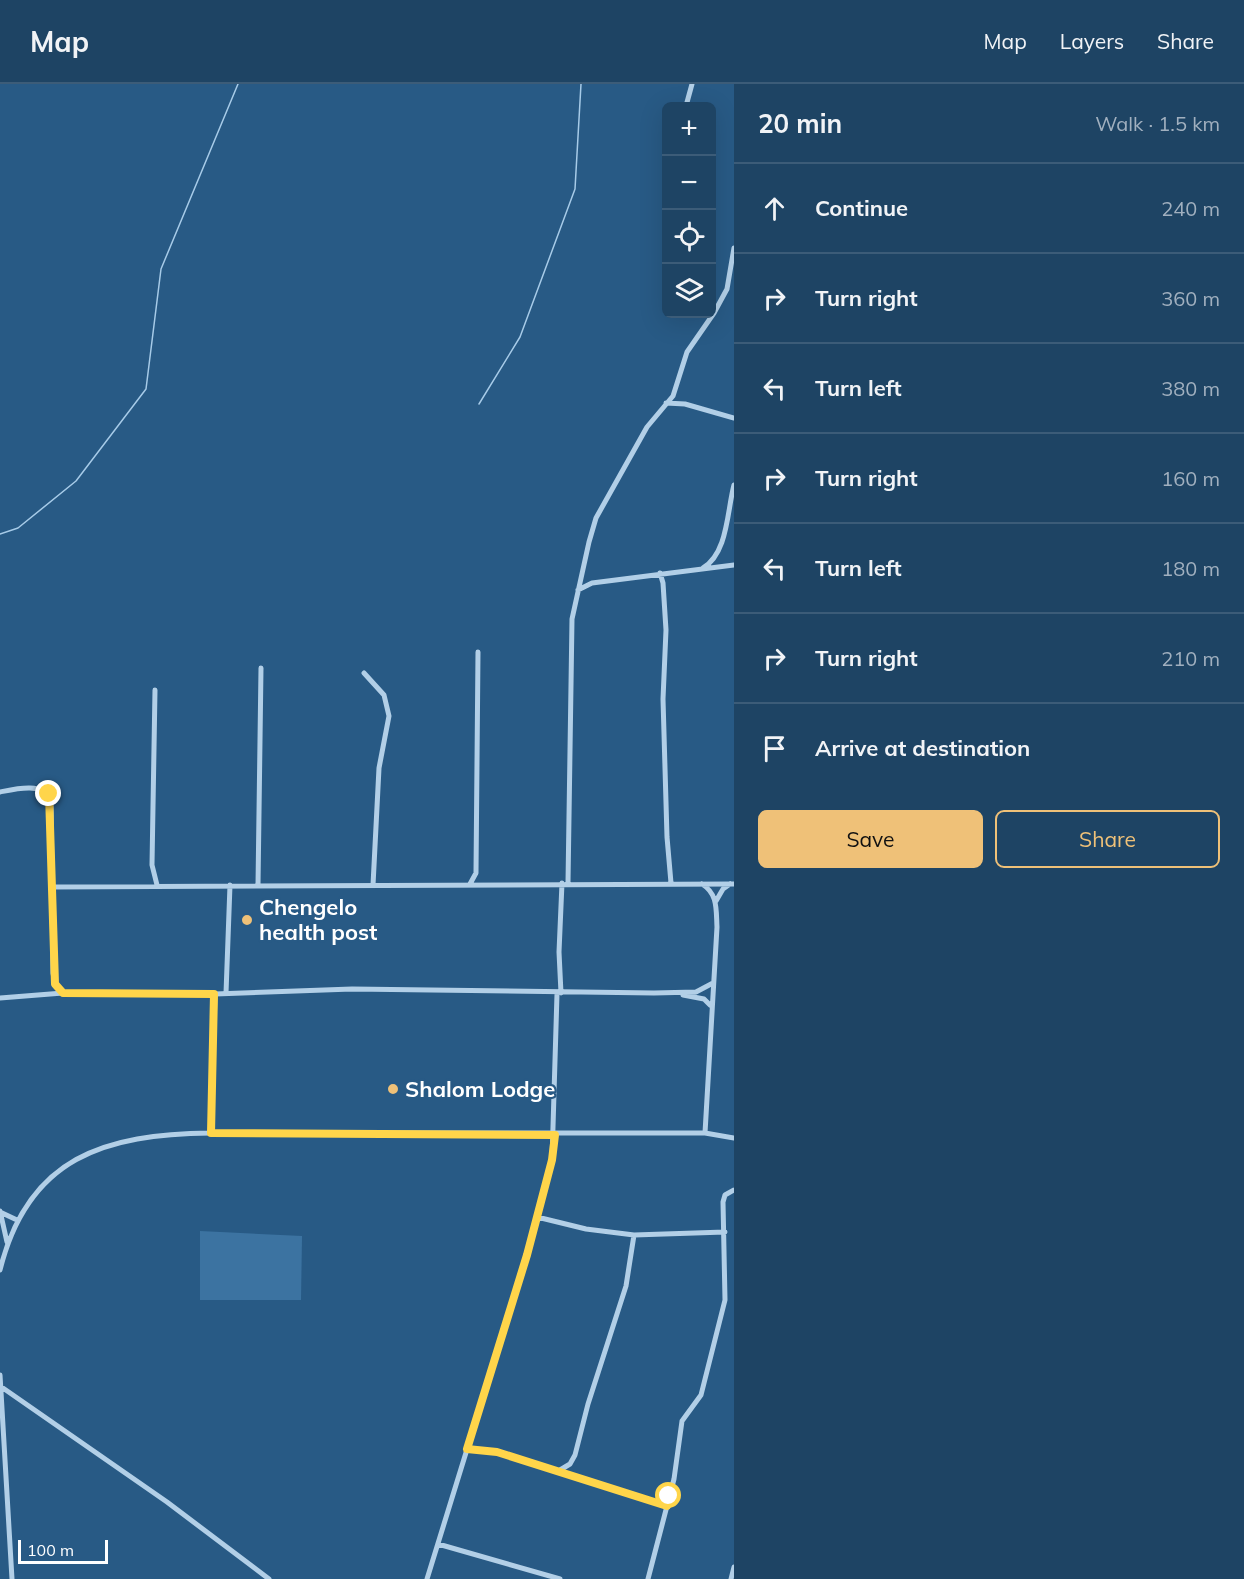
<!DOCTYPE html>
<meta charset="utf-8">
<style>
body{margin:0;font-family:Mulish,sans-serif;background:#2b4e6d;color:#f1f3f6}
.controls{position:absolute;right:18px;top:18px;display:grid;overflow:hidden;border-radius:9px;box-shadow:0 6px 24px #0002}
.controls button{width:54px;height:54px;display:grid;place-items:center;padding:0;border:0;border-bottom:2px solid #3c5c78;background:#1e4464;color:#f1f3f6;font:30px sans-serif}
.scale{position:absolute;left:18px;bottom:15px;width:90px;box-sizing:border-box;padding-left:6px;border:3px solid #fff;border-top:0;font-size:16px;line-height:21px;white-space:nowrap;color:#fff;-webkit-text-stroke:4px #285a85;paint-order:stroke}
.stop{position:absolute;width:18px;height:18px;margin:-14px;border:4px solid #ffd54a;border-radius:50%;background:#fff}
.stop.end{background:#ffd54a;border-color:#fff;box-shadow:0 2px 6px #0008}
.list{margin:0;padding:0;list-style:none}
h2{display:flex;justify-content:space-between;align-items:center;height:78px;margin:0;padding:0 24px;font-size:26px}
h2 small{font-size:20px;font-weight:400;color:#a1b0bf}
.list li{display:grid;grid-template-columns:39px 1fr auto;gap:18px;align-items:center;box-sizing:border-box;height:90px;padding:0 24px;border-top:2px solid #3c5c78}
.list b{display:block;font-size:22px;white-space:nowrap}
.list em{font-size:20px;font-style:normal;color:#a1b0bf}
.actions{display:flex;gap:12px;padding:18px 24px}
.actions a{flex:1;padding:14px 0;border:2px solid #efc178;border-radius:9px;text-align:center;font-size:21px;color:#efc178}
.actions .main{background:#efc178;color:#111}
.icon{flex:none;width:33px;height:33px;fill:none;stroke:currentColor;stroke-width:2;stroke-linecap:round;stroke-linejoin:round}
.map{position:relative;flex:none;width:734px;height:1495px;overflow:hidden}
header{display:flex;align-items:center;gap:36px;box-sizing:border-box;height:84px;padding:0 30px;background:#1e4464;border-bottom:2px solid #3c5c78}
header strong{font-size:28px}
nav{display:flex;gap:33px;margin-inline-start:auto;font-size:21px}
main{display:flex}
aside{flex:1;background:#1e4464}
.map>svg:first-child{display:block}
</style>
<header>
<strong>Map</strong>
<nav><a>Map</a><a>Layers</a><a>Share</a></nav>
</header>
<main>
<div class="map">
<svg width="734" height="1495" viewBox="0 0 734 1495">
<rect width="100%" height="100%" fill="#285a85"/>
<!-- green -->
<path fill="#3c73a1" d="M200,1147L302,1152L301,1216H200Z"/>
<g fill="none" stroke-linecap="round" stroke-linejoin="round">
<!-- stream -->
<path stroke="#a7cbe8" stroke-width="1.5" d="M479,320L520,253L575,105L581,0
M0,450L18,444L76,397L146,305L161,185L238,0"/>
<!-- street -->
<path stroke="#b2cfe7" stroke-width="5" d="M686,22L692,0
M666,319L685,320L734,334
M703,484C728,469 727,427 734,401
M660,489L663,499L666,546L663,615L667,753L671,799
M578,506L592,499L734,481
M364,589L384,611L389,632L379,684L373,801
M155,606L152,781L157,801
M0,708C15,705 43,698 51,715L53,889L55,900L63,909
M568,799L572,535L589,458L596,434L647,343L673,312L687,268L714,229L727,205L734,164
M470,800L476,789L478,568
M702,800C718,810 716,825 717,843L705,1049
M258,801L261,584
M53,803L734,800
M716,817L723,805L730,800
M226,909L230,801
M561,909L559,868L562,799
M683,911L704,915L710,921
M0,914L63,909L215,910L352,905L654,909L696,908L713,899
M211,1049L215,910
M0,1127L7,1158
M0,1128L17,1136
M537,1133L586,1145L634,1151L725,1148
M0,1186C28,1073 105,1050 211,1049H705L734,1054
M0,1291L12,1495
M0,1302L167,1418L269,1495
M467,1365L497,1368L667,1422
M560,1386L570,1380L575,1371L588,1320L626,1202L634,1151
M438,1460L560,1495
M427,1495L527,1171L552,1076L557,910
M648,1495L674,1395L682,1337L701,1311L725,1216L723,1118L725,1111L734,1106
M731,1495L734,1483"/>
</g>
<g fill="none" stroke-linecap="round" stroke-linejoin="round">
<!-- route -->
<path stroke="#ffd54a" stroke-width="8" d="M49,710L55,900L63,909L214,910L211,1049L555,1051L552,1076L527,1171L467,1365L497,1368L667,1422L669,1412"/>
</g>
<!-- markers -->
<g fill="#efc178" stroke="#285a85" stroke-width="2">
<circle cx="247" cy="836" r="6"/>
<circle cx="393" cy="1005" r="6"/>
</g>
<g text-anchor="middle" stroke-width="4.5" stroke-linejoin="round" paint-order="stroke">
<!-- poi labels -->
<g font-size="22" font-weight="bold" fill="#fff" stroke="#285a85" text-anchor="start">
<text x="259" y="831">Chengelo<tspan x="259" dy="25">health post</tspan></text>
<text x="405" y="1013">Shalom Lodge</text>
</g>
</g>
</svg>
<div class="controls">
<button>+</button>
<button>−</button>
<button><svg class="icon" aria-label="locate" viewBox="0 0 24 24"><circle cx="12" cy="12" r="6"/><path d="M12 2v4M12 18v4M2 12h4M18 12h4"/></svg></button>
<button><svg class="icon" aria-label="layers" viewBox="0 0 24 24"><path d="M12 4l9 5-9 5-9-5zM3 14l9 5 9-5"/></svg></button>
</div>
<div class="scale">100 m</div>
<div class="stop" style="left:669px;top:1412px"></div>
<div class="stop end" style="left:49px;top:710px"></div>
</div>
<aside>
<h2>20 min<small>Walk · 1.5 km</small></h2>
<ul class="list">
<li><svg class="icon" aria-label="ahead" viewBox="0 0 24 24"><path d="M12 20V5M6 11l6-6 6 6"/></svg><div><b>Continue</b></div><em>240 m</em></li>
<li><svg class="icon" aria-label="right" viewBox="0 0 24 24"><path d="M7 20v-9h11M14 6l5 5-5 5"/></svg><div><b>Turn right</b></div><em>360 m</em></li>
<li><svg class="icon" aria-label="left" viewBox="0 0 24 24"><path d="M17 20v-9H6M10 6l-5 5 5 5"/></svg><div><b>Turn left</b></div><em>380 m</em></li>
<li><svg class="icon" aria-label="right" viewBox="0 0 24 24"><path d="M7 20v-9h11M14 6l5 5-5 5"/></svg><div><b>Turn right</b></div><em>160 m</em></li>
<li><svg class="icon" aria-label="left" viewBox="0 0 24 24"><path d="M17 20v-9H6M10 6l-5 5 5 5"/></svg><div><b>Turn left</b></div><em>180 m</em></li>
<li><svg class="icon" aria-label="right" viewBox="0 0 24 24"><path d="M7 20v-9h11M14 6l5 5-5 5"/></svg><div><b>Turn right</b></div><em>210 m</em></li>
<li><svg class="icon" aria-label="arrive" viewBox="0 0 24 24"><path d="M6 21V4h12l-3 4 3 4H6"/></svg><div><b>Arrive at destination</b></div></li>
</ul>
<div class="actions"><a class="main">Save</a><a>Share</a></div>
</aside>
</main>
